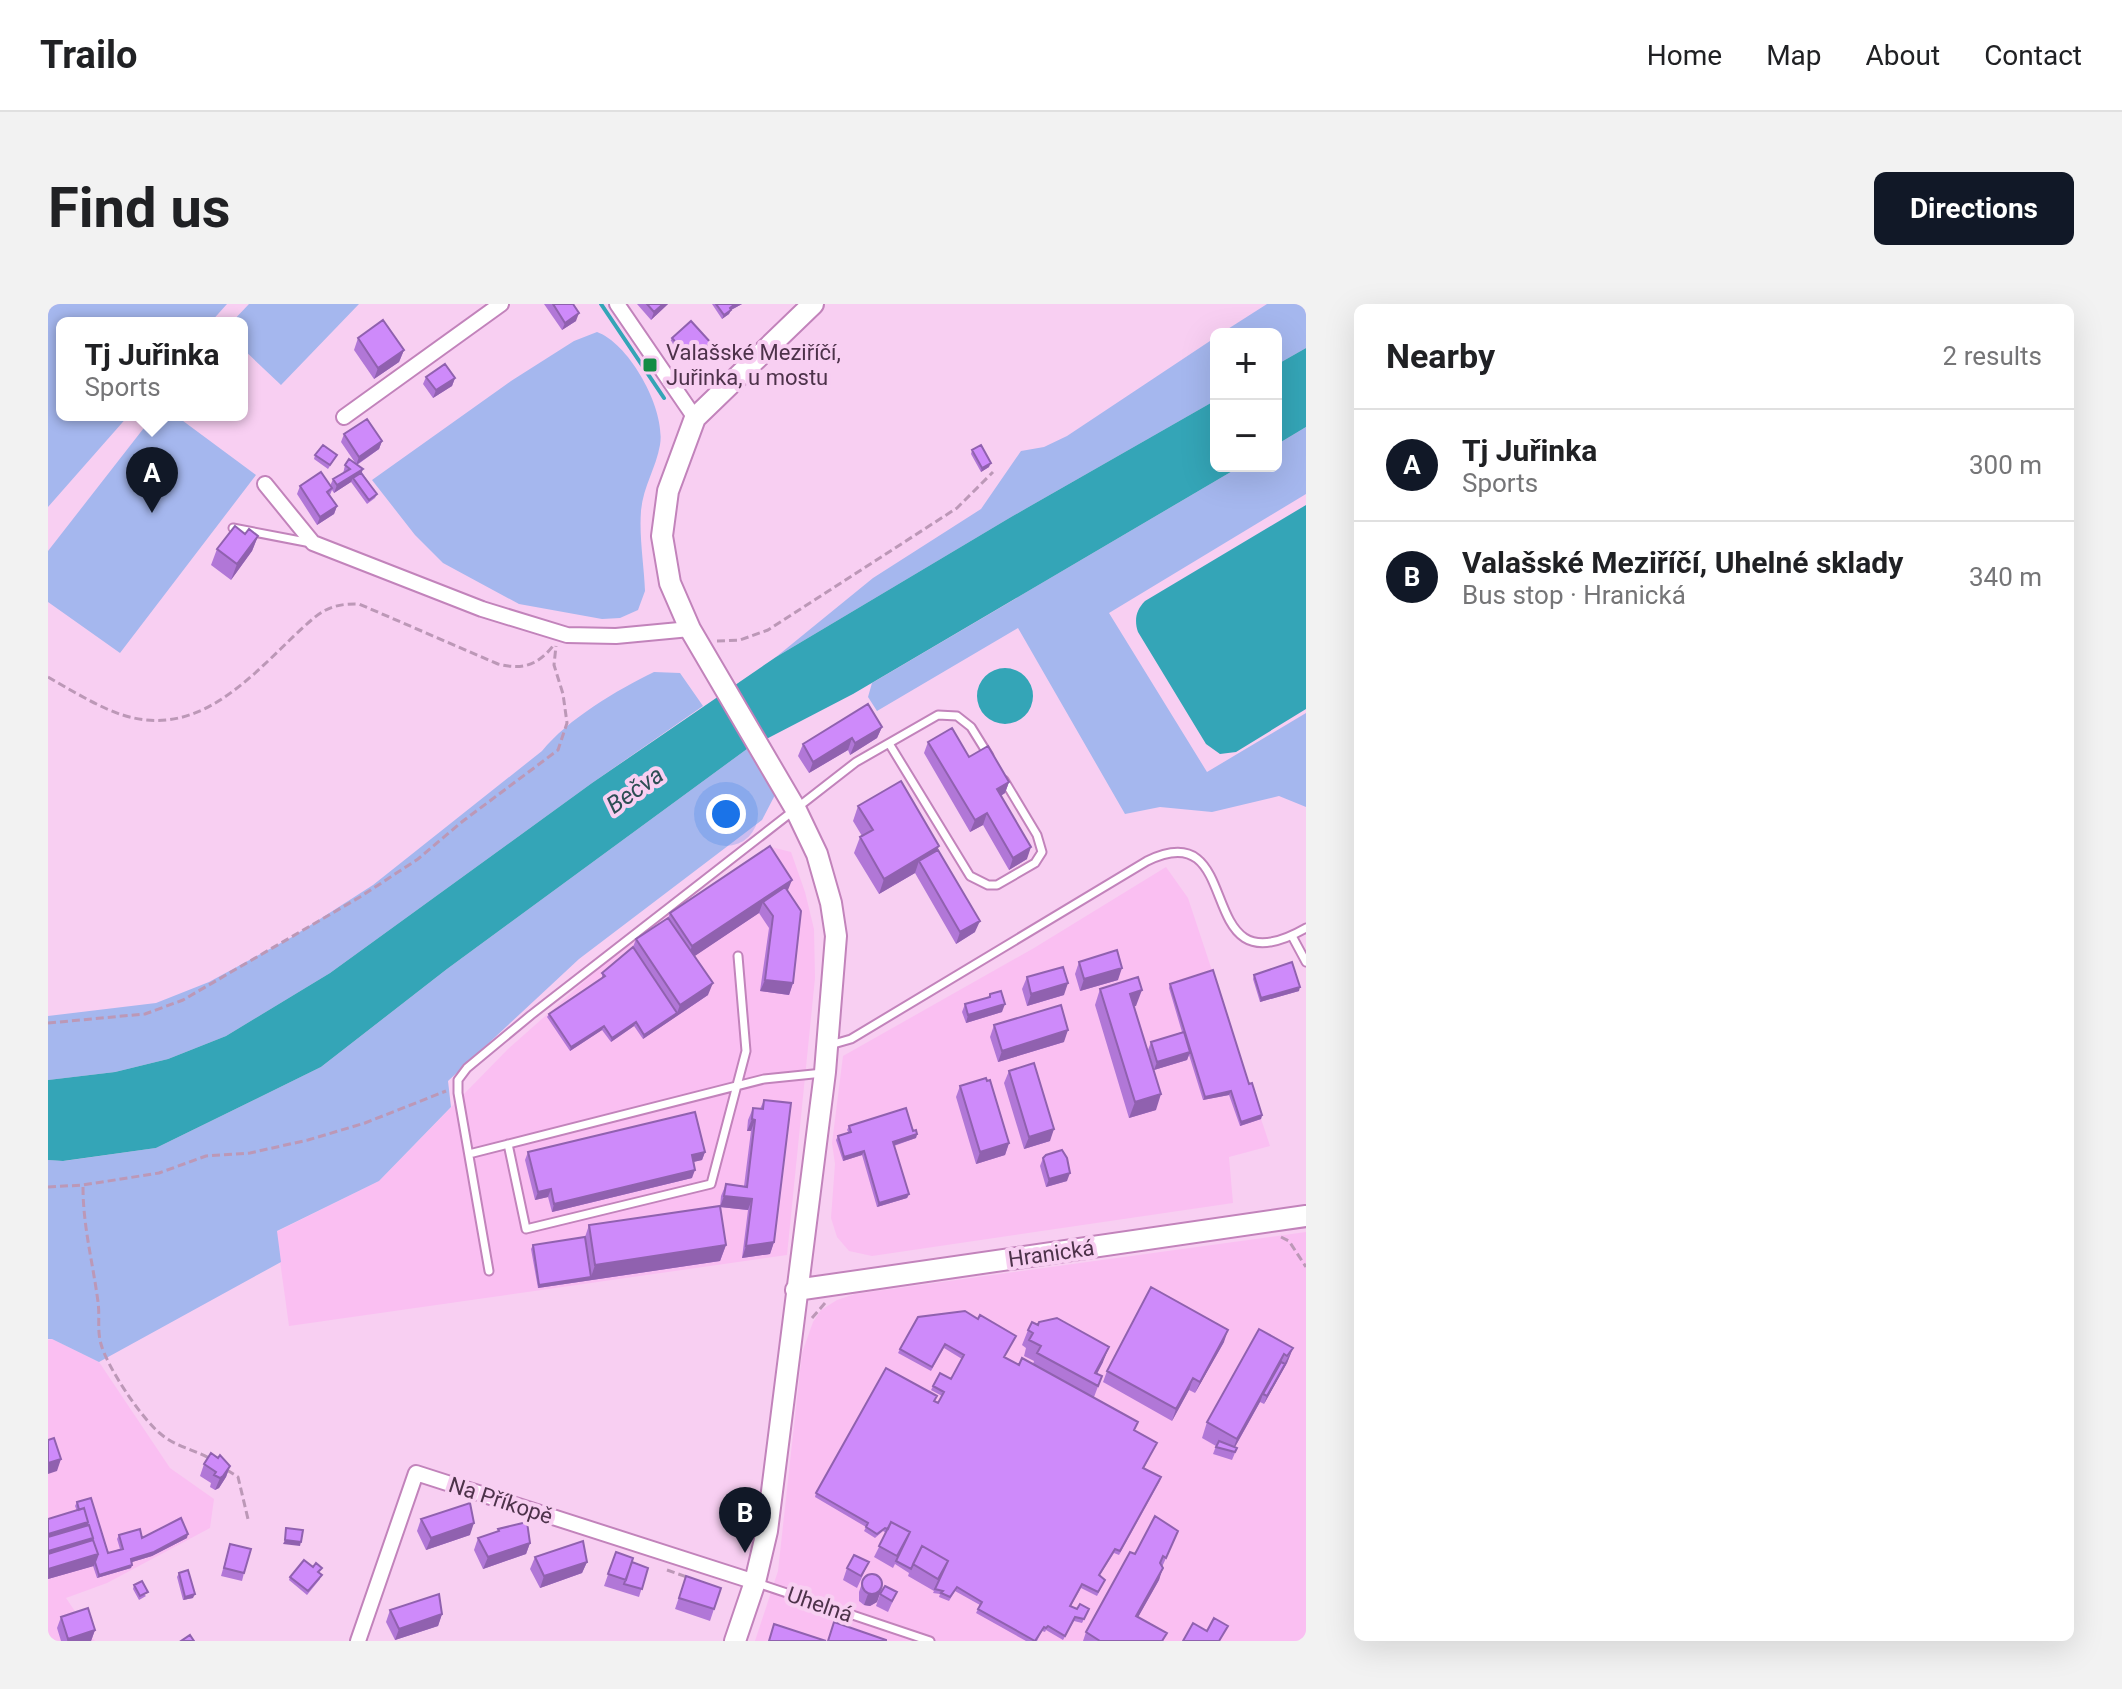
<!DOCTYPE html>
<meta charset="utf-8">
<style>
body{margin:0;font-family:Roboto,sans-serif;background:#f2f2f2;color:#202124}
.controls{position:absolute;right:24px;top:24px;display:grid;overflow:hidden;border-radius:12px;box-shadow:0 8px 32px #0002}
.controls button{width:72px;height:72px;display:grid;place-items:center;padding:0;border:0;border-bottom:2px solid #e0e0e0;background:#fff;color:#202124;font:40px sans-serif}
.you{position:absolute;left:678px;top:510px;width:28px;height:28px;margin:-20px;border:6px solid #fff;border-radius:50%;background:#1a73e8;box-shadow:0 0 0 12px #1a73e833}
.badge{display:grid;place-items:center;width:52px;height:52px;border-radius:50%;background:#111827;color:#fff;font-size:26px;font-weight:700}
.pin{position:absolute;translate:-50% -66px;filter:drop-shadow(0 2px 4px #0008)}
.pin::after{content:'';position:absolute;top:42px;width:28px;height:24px;background:inherit;clip-path:polygon(0 0,100% 0,50% 100%)}
.popup{position:absolute;left:8px;top:13px;width:192px;height:104px;box-sizing:border-box;display:grid;place-content:center;border-radius:12px;background:#fff;filter:drop-shadow(0 2px 6px #0005);font-size:26px;white-space:nowrap;color:#757577}
.popup b{font-size:30px;color:#202124}
.popup::after{content:'';position:absolute;left:50%;top:100%;margin-left:-16px;border:16px solid transparent;border-top-color:#fff}
.list{margin:0;padding:0;list-style:none}
h2{display:flex;justify-content:space-between;align-items:center;height:104px;margin:0;padding:0 32px;font-size:34px}
h2 small{font-size:26px;font-weight:400;color:#757577}
.list li{display:grid;grid-template-columns:52px 1fr auto;gap:24px;align-items:center;box-sizing:border-box;height:112px;padding:0 32px;border-top:2px solid #e0e0e0}
.list b{display:block;font-size:30px;white-space:nowrap}
.list p{margin:0;font-size:26px;white-space:nowrap;color:#757577}
.list em{font-size:26px;font-style:normal;color:#757577}
.map{position:relative;flex:none;width:1258px;height:1337px;overflow:hidden;border-radius:12px}
header{display:flex;align-items:center;gap:48px;box-sizing:border-box;height:112px;padding:0 40px;background:#fff;border-bottom:2px solid #e0e0e0}
header strong{font-size:38px}
nav{display:flex;gap:44px;margin-inline-start:auto;font-size:28px}
.intro{display:flex;align-items:center;justify-content:space-between;box-sizing:border-box;height:192px;padding:0 48px}
h1{margin:0;font-size:56px}
.button{padding:20px 36px;border-radius:12px;background:#111827;color:#fff;font-size:28px;font-weight:700}
main{display:flex;gap:48px;padding:0 48px}
aside{flex:1;background:#fff;border-radius:12px;box-shadow:0 8px 32px #0002}
.map>svg:first-child{display:block}
</style>
<header>
<strong>Trailo</strong>
<nav><a>Home</a><a>Map</a><a>About</a><a>Contact</a></nav>
</header>
<div class="intro"><h1>Find us</h1><a class="button">Directions</a></div>
<main>
<div class="map">
<svg width="1258" height="1337" viewBox="0 0 1258 1337">
<rect width="100%" height="100%" fill="#f8cff2"/>
<!-- built -->
<path fill="#fabff2" d="M723,543L743,548L757,588L766,625L767,674L739,951L241,1022L228,928L331,877L460,745L556,660L620,610Z
M1118,563L1140,594L1222,842L1181,853L1185,899L824,952L801,947L789,933L783,914L787,860L784,839L795,752L986,644Z
M1258,928V1337H707L730,1267L754,1049L765,1018L773,1006L789,996L807,990Z
M4,1035L51,1058L122,1164L166,1195L162,1224L59,1279L18,1294L47,1337H0V1036Z"/>
<!-- green -->
<path fill="#a5b7ee" d="M0,0H179L162,19H14V111H81L0,203Z
M201,0H311L233,81L194,44V19H183Z
M1219,0H1258V44L1228,61V30H1172Z
M549,28C582,40 618,106 612,141C608,164 595,183 593,207C591,233 596,261 597,287L590,306L572,314L554,315L471,300L395,259L367,231L324,176L463,77L526,37Z
M1168,33V96L963,213L728,353L825,274L933,205L973,147L996,143L1019,132Z
M106,111H127L208,171L72,349L0,298V247Z
M1258,123V190L1061,309L1159,468L1258,409V503L1231,492L1164,508L1112,503L1077,510L970,324L829,407L820,393L824,379L1193,162H1228V141Z
M606,368L632,369L655,402L544,479L282,669L178,732L120,755L67,768L0,776V712L108,699L161,678L244,633L325,581L494,447C520,415 569,386 606,368Z
M699,445L727,491L714,516L531,655L400,777L403,803L331,877L229,927L233,958L51,1058L4,1035H0V856L16,857L108,844L273,763L399,665Z"/>
<!-- water -->
<path fill="#34a5b7" d="M1258,44V123L1228,141V61Z
M1168,96V162H1193L805,390L699,445L399,665L273,763L108,844L15,857L0,856V776L67,768L120,755L178,732L282,669L544,479L728,353L963,213Z
M1258,201V405L1188,448L1172,450L1158,440L1090,328C1086,316 1088,306 1097,297Z
M929 392a28 28 0 1 1 56 0a28 28 0 1 1-56 0Z"/>
<g fill="none" stroke-linecap="round" stroke-linejoin="round">
<!-- stream -->
<path stroke="#34a5b7" stroke-width="4" d="M553,0L616,94"/>
<defs>
<path id="lane" d="M185,224L263,239
M842,441L922,572L940,581H949L987,559L994,548L989,531L956,476
M1244,632L1258,658
M782,741L803,735L1099,557C1201,507 1141,691 1258,624
M460,840L478,925L663,880L698,747L690,652
M421,850L716,775L775,769
M441,967L410,789V776L419,764L483,711L808,458L890,411L909,412L923,423L941,452
M709,1279L882,1337"/>
<path id="street" d="M569,0L647,114
M296,113L453,0
M217,180L265,239L434,305L519,331L568,332L642,325
M310,1337L368,1169L707,1278"/>
<path id="secondary" d="M748,986L1258,912
M687,1337L707,1278L719,1227L777,768L788,632L783,599L769,550L747,504L642,325L622,279L614,232L620,187L647,114L765,0"/>
</defs>
<!-- lane casing -->
<use href="#lane" stroke="#c283bb" stroke-width="11"/>
<!-- street casing -->
<use href="#street" stroke="#c283bb" stroke-width="18"/>
<!-- secondary casing -->
<use href="#secondary" stroke="#c283bb" stroke-width="24"/>
<!-- path -->
<path stroke="#bc98b7" stroke-width="3" stroke-dasharray="8 4" stroke-linecap="butt" d="M669,337L692,336L720,326L909,204L945,168
M0,373C19,384 39,396 59,405C141,442 194,382 248,330C270,310 279,299 311,300L450,360C474,366 489,362 505,342
M0,719L97,710L135,696L312,593L370,555L415,517L510,446L519,419L515,390L506,361L508,342
M0,883L35,881L111,869L158,852L202,849L260,836L317,819L398,787
M35,883C35,923 45,959 50,998C52,1012 49,1027 53,1040C59,1063 95,1117 114,1131C129,1143 147,1146 163,1155
M1233,933L1241,937L1258,963
M764,1014L777,999
M179,1166L190,1173L200,1215
M619,1266L639,1273"/>
<!-- lane -->
<use href="#lane" stroke="#fff" stroke-width="7"/>
<!-- street -->
<use href="#street" stroke="#fff" stroke-width="14"/>
<!-- secondary -->
<use href="#secondary" stroke="#fff" stroke-width="20"/>
</g>
<!-- wall -->
<path fill="#b177d7" d="M496,0H526L528,17L514,26Z
M589,0H620L603,16Z
M664,0H694L683,6L681,10L674,15Z
M310,34L356,46L351,58L326,75L306,46Z
M624,34L663,39L661,43L648,55L644,50L638,55L622,38Z
M378,73L407,74L404,82L385,94L375,80Z
M296,130L334,137L331,145L309,161L329,190L327,194L319,200L303,178L286,189L284,186L282,191L289,202L286,210L269,221L249,190L252,182H282L285,175L295,170L297,161L308,160L293,138Z
M924,146L941,163L933,168L923,150Z
M267,151H289L280,165L266,155Z
M197,230L210,232L204,247L183,276L163,261L169,245Z
M834,423L829,434L802,451L800,446L761,469L750,452L755,440Z
M880,438L921,453L961,478L957,489L953,492L979,555L961,566L935,521L922,528L876,449Z
M810,502L890,546L927,628L908,640L867,569L831,590L806,549L812,533L814,532L805,517Z
M740,587L745,679L741,691L712,687L721,624L711,609L646,652L660,691L595,735L586,722L563,738L554,726L522,747L499,713L501,710L554,674V669L585,643L588,635L620,614L622,609Z
M1031,658L1070,676L1032,687L1027,670Z
M1206,671L1251,687L1212,698L1205,675Z
M979,673L1016,691L979,702L974,685Z
M1122,680L1201,780L1214,811L1213,815L1192,822L1181,791L1155,796L1141,751L1139,756L1106,766L1100,746L1103,738L1134,728L1121,684Z
M1052,685L1088,702H1086L1108,806L1081,814L1047,701Z
M942,690L954,708L918,719L914,708L917,700L940,694Z
M946,721L1016,738L950,758L942,733Z
M961,767L1002,837L976,845L956,779Z
M912,782L961,839L957,851L928,860L908,793Z
M716,796L726,938L722,950L694,954L700,906L672,903L673,892L678,880L696,882L703,827H699L700,816L705,804L712,805Z
M801,822L865,827L869,830L868,834L846,842L861,890L859,894L829,903L814,851L795,857L788,836L790,832L801,829L799,826Z
M480,848H657L654,856L645,858L644,874L504,908L500,893L487,896L477,856Z
M995,854L1019,877L998,883L992,862Z
M541,921L678,941L672,957L490,984L483,945L485,941L537,933Z
M930,1015L966,1036L956,1054L971,1061L985,1060L986,1057L976,1052L978,1044L974,1041L980,1026L1055,1058L1049,1070L1054,1072L1046,1093L1086,1126L1109,1139L1096,1164L1113,1173L1112,1177L1071,1251L1066,1249L1052,1271L1055,1280L1049,1292L1033,1284L1023,1302L1039,1309L1034,1319L1026,1317L1015,1336L998,1326L997,1328L994,1327L989,1337H978L928,1309L932,1301L907,1287L901,1297L891,1293L892,1290L885,1289L886,1287L860,1272L861,1269L847,1260L845,1264L826,1253L838,1229L835,1227L827,1234L816,1227L818,1223L767,1193L768,1189L887,1097L890,1099L894,1092L883,1086L885,1082L903,1075L914,1055L896,1044L883,1067L850,1049L852,1045Z
M1176,1038L1147,1089L1141,1086L1124,1117L1055,1078L1059,1067Z
M1245,1044L1239,1059L1216,1100L1212,1098L1187,1143L1189,1144L1184,1156L1165,1150L1168,1142L1154,1134L1159,1118Z
M170,1154L182,1162L178,1173L171,1184L167,1186L162,1183L163,1179L152,1172L156,1160Z
M29,1198L60,1249L72,1245L69,1235L71,1231L94,1234H139L104,1252L84,1258L83,1264L49,1274L45,1262L0,1275V1215L29,1207L27,1202Z
M373,1215L422,1231L378,1246L369,1227Z
M450,1225L482,1239L478,1250L435,1265L426,1246L430,1234L450,1228Z
M1130,1227L1114,1263L1111,1276L1090,1313L1116,1337H1035L1038,1328L1087,1250Z
M182,1240L196,1269L194,1277L173,1272Z
M568,1248L584,1258L600,1264L591,1293L556,1282Z
M487,1253L539,1258L534,1269L492,1284L482,1265Z
M821,1258L809,1284L795,1276L799,1264Z
M131,1269L145,1294L135,1296L129,1273Z
M272,1269V1275L259,1291L241,1276L242,1273Z
M638,1272L673,1284L662,1317L627,1305Z
M815,1276L833,1286L829,1298L822,1302L816,1301L811,1297V1288Z
M86,1281L98,1292L91,1296L85,1285Z
M849,1288L840,1308L828,1302L832,1290Z
M342,1306L394,1310L390,1322L347,1336L338,1318Z
M13,1313L47,1326L43,1337H13L9,1324Z"/>
<!-- shaded-wall -->
<path fill="#9061af" d="M615,0H620L603,16L606,8Z
M687,0H694L683,6L681,10L674,15L676,11L682,4Z
M531,9L528,17L514,26L517,19Z
M663,39L661,43L648,55L649,51Z
M356,46L351,58L326,75L330,64Z
M407,74L404,82L385,94L388,86Z
M334,137L331,145L308,161L311,153Z
M943,159L941,163L933,168L934,164Z
M315,165L312,173L305,174L303,178L286,189L289,181Z
M289,202L286,210L269,221L272,213Z
M210,232L204,247L183,276L189,260Z
M834,423L829,434L802,451L807,439Z
M804,434L800,446L761,469L765,458Z
M961,478L957,489L944,497L949,485Z
M939,509L935,521L922,528L927,516Z
M891,542L885,557H871L867,569L831,590L836,575Z
M983,543L979,555L961,566L965,554Z
M744,576L738,591L715,598L711,609L638,658L644,642Z
M932,617L927,628L908,640L912,628Z
M1074,664L1070,676L1032,687L1036,675Z
M717,676L745,679L741,691L712,687Z
M665,679L660,691L595,735L596,731L629,709L632,701Z
M1020,679L1016,691L979,702L983,690Z
M1252,683L1251,687L1212,698L1213,694Z
M1094,686L1088,702L1076,705L1082,690Z
M957,700L954,708L918,719L920,711Z
M588,718L586,722L563,738L564,734Z
M556,722L554,726L522,747L523,743Z
M1020,726L1016,738L950,758L954,747Z
M1142,748L1139,756L1106,766L1109,758Z
M1183,787L1181,791L1155,796L1157,793Z
M1113,790L1108,806L1081,814L1087,798Z
M1214,811L1213,815L1192,822L1193,818Z
M704,815L707,816L703,827H699Z
M1006,825L1002,837L976,845L981,833Z
M869,830L868,834L844,842L845,838Z
M961,839L957,851L928,860L932,848Z
M816,847L814,851L795,857L796,853Z
M657,848L654,856L641,859L644,851Z
M647,866L644,874L504,908L506,900Z
M1022,869L1019,877L998,883L1001,875Z
M503,885L500,893L487,896L490,888Z
M861,890L859,894L829,903L831,899Z
M676,892L704,895L700,906L672,903Z
M726,938L722,950L694,954L698,942Z
M678,941L672,957L490,984L491,981L543,973L547,961Z
M1180,1026L1176,1038L1147,1089L1152,1078Z
M1061,1043L1055,1058L1044,1079L1047,1069Z
M1245,1044L1239,1059L1216,1100L1219,1092Z
M1236,1050L1230,1066L1215,1090L1212,1098L1183,1150L1189,1135Z
M1145,1074L1141,1086L1124,1117L1128,1105Z
M13,1155L9,1167L0,1170V1159Z
M182,1162L178,1173L171,1184L167,1186L172,1174Z
M40,1218L36,1229L0,1240V1230Z
M426,1219L422,1231L378,1246L383,1234Z
M140,1230L139,1234L104,1252L81,1259L83,1255Z
M45,1234L41,1246L0,1258V1247Z
M237,1236L253,1238L252,1242L235,1240Z
M482,1239L478,1250L435,1265L440,1253Z
M50,1250L46,1262L0,1275V1265Z
M539,1258L534,1269L492,1284L496,1272Z
M84,1261L83,1264L49,1274L51,1271Z
M1115,1264L1111,1276L1084,1324L1088,1312Z
M833,1286L829,1298L822,1302L816,1301L820,1290Z
M147,1290L145,1294L135,1296L137,1293Z
M394,1310L390,1322L347,1336L351,1325Z
M47,1326L43,1337H19L20,1335Z"/>
<!-- building -->
<path fill="#ce8afa" stroke="#9061af" stroke-width="2" d="M505,0H525L531,9L517,19Z
M599,0H615L606,8Z
M668,0H687L682,4L683,6L676,11Z
M335,16L356,46L330,64L310,34Z
M643,17L663,39L649,51L645,46L639,51L624,34Z
M397,60L407,74L388,86L378,73Z
M319,115L334,137L311,153L296,130Z
M275,141L289,151L282,161L267,151Z
M933,141L943,159L934,164L924,146Z
M301,155L315,165L289,181L285,175L302,165L297,161Z
M273,168L284,184L279,188L289,202L272,213L252,182Z
M313,169L329,190L321,196L305,174Z
M187,222L197,230L201,225L210,232L189,260L169,245Z
M820,400L834,423L807,439L804,434L765,458L755,440Z
M904,424L921,453L940,442L961,478L949,485L983,543L965,554L939,509L927,516L880,438Z
M853,477L891,542L836,575L812,533L825,526L810,502Z
M722,542L744,576L644,642L622,609Z
M890,546L932,617L912,628L871,557Z
M737,583L753,607L745,679L717,676L725,612L715,598Z
M620,614L665,679L632,701L588,635Z
M585,643L629,709L596,731L588,718L564,734L556,722L523,743L501,710L557,672L554,669Z
M1069,646L1074,664L1036,675L1031,658Z
M1244,658L1252,683L1213,694L1206,671Z
M1015,663L1020,679L983,690L979,673Z
M1165,666L1201,780L1204,779L1214,811L1193,818L1183,787L1157,793L1122,680Z
M1090,673L1094,686L1082,690L1113,790L1087,798L1052,685Z
M953,687L957,700L920,711L917,700L942,693V690Z
M1013,701L1020,726L954,747L946,721Z
M1136,728L1142,748L1109,758L1103,738Z
M986,759L1006,825L981,833L961,767Z
M938,774L939,777L942,776L961,839L932,848L912,782Z
M716,796L743,799L726,938L698,942L704,895L676,892L678,880L699,883L707,816L704,815L705,804L715,805Z
M858,804L865,827L868,826L869,830L845,838L861,890L831,899L816,847L796,853L790,832L803,828L801,822Z
M647,808L657,848L644,851L647,866L506,900L503,885L490,888L480,848Z
M1014,846L1019,854L1022,869L1001,875L995,854L998,851Z
M672,902L678,941L547,961L541,921Z
M537,933L543,973L491,981L485,941Z
M1103,983L1180,1026L1152,1078L1145,1074L1128,1105L1059,1067Z
M917,1007L930,1015L932,1011L968,1032L956,1053L971,1061L974,1054L1090,1118L1086,1126L1109,1139L1095,1164L1113,1173L1072,1247L1067,1245L1051,1271L1057,1276L1050,1288L1034,1280L1022,1302L1029,1305L1032,1300L1041,1305L1036,1315L1027,1313L1017,1332L1000,1322L998,1324L996,1323L987,1337L930,1305L934,1298L909,1283L902,1293L893,1289L895,1287L887,1285L900,1257L874,1242L863,1265L848,1257L862,1228L843,1218L840,1225L837,1224L829,1230L818,1223L820,1219L768,1189L838,1064L889,1092L886,1097L890,1099L896,1088L885,1082L892,1069L903,1075L916,1051L897,1040L884,1063L852,1045L870,1013Z
M1009,1014L1061,1043L1047,1069L1054,1072L1050,1082L989,1049L993,1042L981,1036L985,1029L980,1026L984,1018L990,1021L991,1018Z
M1211,1025L1245,1044L1239,1052L1236,1050L1189,1135L1159,1118Z
M1233,1058L1237,1060L1219,1092L1215,1090Z
M6,1134L13,1155L0,1159V1136Z
M1171,1137L1189,1144L1187,1148L1168,1143Z
M163,1149L170,1154L172,1151L182,1162L175,1172L172,1174L166,1171L168,1168L156,1160Z
M43,1194L60,1249L75,1245L71,1231L92,1225L94,1234L133,1214L140,1230L106,1248L83,1255L84,1261L51,1271L47,1258L50,1250L45,1236H44L45,1234L41,1221H39L40,1218L36,1204L31,1206L29,1198Z
M422,1199L426,1219L383,1234L373,1215Z
M36,1204L40,1218L0,1230V1215Z
M1107,1212L1130,1227L1118,1254L1115,1252L1112,1259L1115,1264L1088,1312L1119,1329L1114,1337H1052L1038,1328L1082,1248L1087,1250Z
M479,1218L482,1239L440,1253L430,1234L451,1227L450,1225Z
M843,1218L862,1228L849,1252L831,1242Z
M41,1221L45,1234L0,1247V1233Z
M238,1224L255,1226L253,1238L237,1236Z
M45,1236L50,1250L0,1265V1250Z
M535,1237L539,1258L496,1272L487,1253Z
M182,1240L203,1245L196,1269L176,1264Z
M874,1242L900,1257L890,1275L865,1260Z
M568,1248L585,1254L578,1276L560,1270Z
M806,1251L821,1258L813,1272L799,1264Z
M256,1256L265,1263L268,1259L274,1264L270,1268L274,1271L260,1287L242,1273Z
M584,1258L600,1264L594,1285L576,1280Z
M140,1266L147,1290L137,1293L131,1269Z
M814 1280a10 10 0 1 1 20 0a10 10 0 1 1-20 0Z
M638,1272L673,1284L666,1305L631,1294Z
M94,1277L100,1288L92,1292L86,1281Z
M837,1282L849,1288L844,1297L832,1290Z
M391,1290L394,1310L351,1325L342,1306Z
M40,1304L47,1326L20,1335L13,1313Z
M1166,1314L1180,1322L1171,1337H1135L1145,1319L1159,1327Z
M786,1318L838,1336V1337H780Z
M726,1320L778,1337H721Z
M142,1331L146,1337H133Z"/>
<!-- markers -->
<rect fill="#148b45" stroke="#f8cff2" stroke-width="3" x="594" y="53" width="16" height="16" rx="4"/>
<g text-anchor="middle" stroke-width="8" stroke-linejoin="round" paint-order="stroke">
<!-- poi labels -->
<g font-size="22" fill="#4d324a" stroke="#f8cff2" text-anchor="start">
<text x="618" y="56">Valašské Meziříčí,<tspan x="618" dy="25">Juřinka, u mostu</tspan></text>
</g>
<!-- street labels -->
<g font-size="22" fill="#4d324a" stroke="#f8cff2">
<text transform="translate(1003 949) rotate(-8)" y="8">Hranická</text>
<text transform="translate(453 1196) rotate(18)" y="8">Na Příkopě</text>
<text transform="translate(772 1300) rotate(19)" y="8">Uhelná</text>
</g>
<!-- water labels -->
<g font-size="24" font-style="italic" fill="#2d4e54" stroke="#f8cff2">
<text transform="translate(587 486) rotate(-35)" y="8">Bečva</text>
</g>
</g>
</svg>
<div class="controls">
<button>+</button>
<button>−</button>
</div>
<div class="you"></div>
<div class="pin badge" style="left:104px;top:209px">A</div>
<div class="popup"><b>Tj Juřinka</b>Sports</div>
<div class="pin badge" style="left:697px;top:1249px">B</div>
</div>
<aside>
<h2>Nearby<small>2 results</small></h2>
<ul class="list">
<li><span class="badge">A</span><div><b>Tj Juřinka</b><p>Sports</p></div><em>300 m</em></li>
<li><span class="badge">B</span><div><b>Valašské Meziříčí, Uhelné sklady</b><p>Bus stop · Hranická</p></div><em>340 m</em></li>
</ul>
</aside>
</main>
